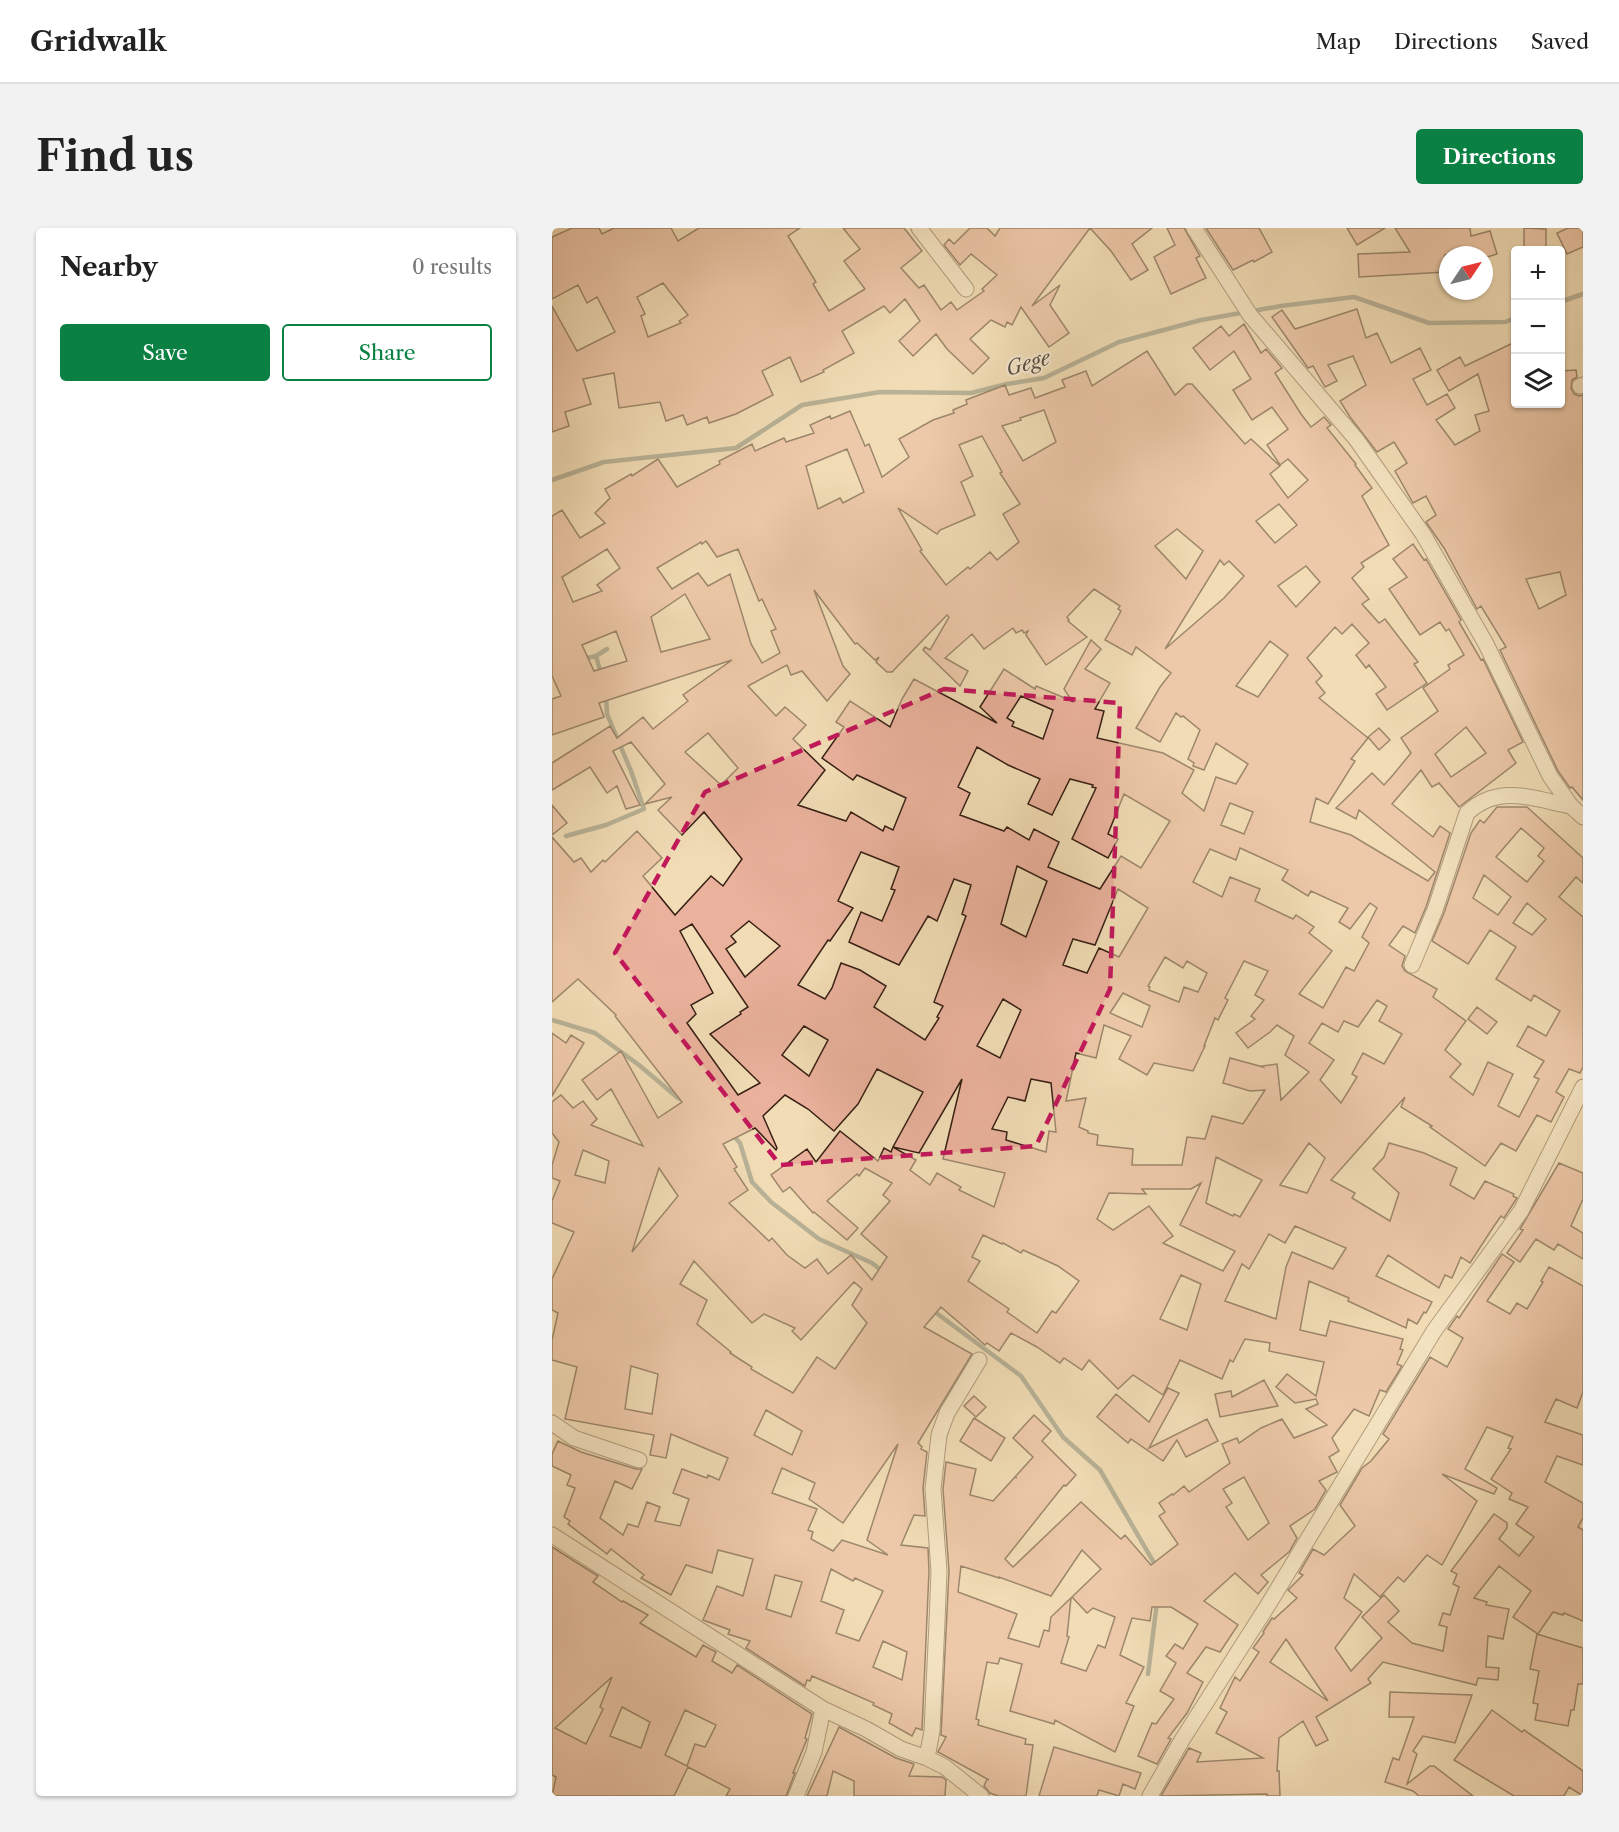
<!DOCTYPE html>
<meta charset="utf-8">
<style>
body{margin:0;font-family:"Libre Caslon Text",serif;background:#f2f2f2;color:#222}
.controls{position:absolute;right:18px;top:18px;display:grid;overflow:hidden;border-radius:6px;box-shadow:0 2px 4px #0004}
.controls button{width:54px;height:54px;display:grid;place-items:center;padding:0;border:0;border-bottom:2px solid #e0e0e0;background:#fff;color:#222;font:30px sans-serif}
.compass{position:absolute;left:887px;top:18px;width:54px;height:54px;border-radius:50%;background:#fff;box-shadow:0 2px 4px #0004;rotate:55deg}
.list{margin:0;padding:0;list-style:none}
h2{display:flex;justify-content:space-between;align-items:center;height:78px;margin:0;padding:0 24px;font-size:26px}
h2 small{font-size:20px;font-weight:400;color:#767676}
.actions{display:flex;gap:12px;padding:18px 24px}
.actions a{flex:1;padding:14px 0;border:2px solid #0b8043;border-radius:6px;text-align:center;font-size:21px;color:#0b8043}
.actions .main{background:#0b8043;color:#fff}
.icon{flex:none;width:33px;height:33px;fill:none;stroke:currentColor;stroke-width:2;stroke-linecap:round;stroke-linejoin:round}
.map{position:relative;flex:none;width:1031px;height:1568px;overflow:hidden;border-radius:6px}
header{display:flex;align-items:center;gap:36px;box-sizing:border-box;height:84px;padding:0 30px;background:#fff;border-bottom:2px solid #e0e0e0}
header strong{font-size:28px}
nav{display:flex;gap:33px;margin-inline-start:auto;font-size:21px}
.intro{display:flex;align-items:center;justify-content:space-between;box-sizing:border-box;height:144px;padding:0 36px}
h1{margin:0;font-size:42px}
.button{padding:15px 27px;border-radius:6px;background:#0b8043;color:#fff;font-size:21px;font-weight:700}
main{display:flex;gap:36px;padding:0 36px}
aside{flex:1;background:#fff;border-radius:6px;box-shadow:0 2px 4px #0004}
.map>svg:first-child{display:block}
</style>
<header>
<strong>Gridwalk</strong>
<nav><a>Map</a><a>Directions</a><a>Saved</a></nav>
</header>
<div class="intro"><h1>Find us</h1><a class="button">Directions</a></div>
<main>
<aside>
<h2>Nearby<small>0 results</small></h2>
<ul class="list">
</ul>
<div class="actions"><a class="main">Save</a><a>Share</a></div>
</aside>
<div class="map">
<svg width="1031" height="1568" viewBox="0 0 1031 1568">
<rect width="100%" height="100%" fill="#f1dcb5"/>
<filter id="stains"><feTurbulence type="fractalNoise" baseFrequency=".00333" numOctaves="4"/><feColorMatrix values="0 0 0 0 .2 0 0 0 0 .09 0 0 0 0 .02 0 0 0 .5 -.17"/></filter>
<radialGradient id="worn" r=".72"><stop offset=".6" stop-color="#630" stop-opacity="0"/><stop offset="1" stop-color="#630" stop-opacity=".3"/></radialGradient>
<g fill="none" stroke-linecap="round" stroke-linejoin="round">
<!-- stream -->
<path stroke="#737d72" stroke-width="4.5" d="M1008,74L1031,66
M0,252L52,234L184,220L250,177L328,164L419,165L455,156L492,150L567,114L649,92L729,78L802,69L877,95L953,94L963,90
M44,428L49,446
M31,431L44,428L55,421
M14,608L54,597L92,581L79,543L55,486L54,469
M0,792L43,805L87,837L126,870L132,872
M179,905L188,915L200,954L219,974L267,1011L320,1035L330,1043
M379,1081L469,1148L511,1209L548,1242L605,1340
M596,1446L605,1374"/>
</g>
<!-- building -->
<path fill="#eab19c" stroke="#382014" stroke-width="1.5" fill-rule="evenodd" d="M20,0H47L50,6L62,0H119L126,13L147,0H248L236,8L264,54L261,56L277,83L313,61L292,33L308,21L291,0H352L370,23L349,40L367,60L372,57L389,82L399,74L405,82L432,63L430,61L445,47L419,26L408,37L392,17L397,11L402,16L418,0H435L443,8L448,0H600L580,16L596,42L579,52L559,23L538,0L480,78L508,57L498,77L517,105L497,119L469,79L460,97L455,94L453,99L439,92L418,111L437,130L421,146L395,121L384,106L361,128L347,113L368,93L353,71L338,85L332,78L290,103L302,125L271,142L272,144L249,154L238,129L210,143L221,167L184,186L157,195L155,189L135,197L131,187L114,193L108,174L67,180L62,145L31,151L39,176L13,184L17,198L0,204V78L25,123L63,104L45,69L35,75L26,57L0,71V9ZM111,55L136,87L127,93L129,95L96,109L89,88L93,86L85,69Z
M615,0H632L648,28L644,30L654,50L619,66L602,29L623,17Z
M654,0H707L720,24L702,34L701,32L681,42Z
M795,0H833L805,17Z
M843,0H918L919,8L938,3L945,26L932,30V27H928V25L893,27L894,44L807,49L806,26L858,24Z
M972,0L994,1V22H972Z
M1016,0H1031V19L1015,26L1005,5Z
M805,81L814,110L825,105L839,135L868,120L879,142L861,151L875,177L895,166L903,180L884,192L903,217L928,203L923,187L937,183L926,146L897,163L885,142L908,129L913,138L963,114V176H1008V143L1024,142L1025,149L1020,152L1019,160L1022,166L1027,168L1031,167V572L1020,559L1018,560L1006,543L948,422L954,419L929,378L925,381L892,320L874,294L884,287L874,268L861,275L843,243L855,235L842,214L825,224L798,189L788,173L814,157L801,128L776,137L785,153L773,159L761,138L756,140L720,89L730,82L743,101ZM1008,344L1014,367L987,381L974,351Z
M692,96L709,125L714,121L730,140L723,145L749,186L759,199L772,189L779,197L775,200L804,236L803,237L820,260L810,268L837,317L809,335L812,339L800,350L817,371L810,376L827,395L833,391L866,434L862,436L875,455L835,482L824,466L834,459L817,437L814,440L804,427L817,415L800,396L790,406L783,399L755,430L770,448L764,454L773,465L767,470L816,510L799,531L803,533L776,576L764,570L758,594L799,607L876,653L883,644L807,582L804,591L784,580L820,545L832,557L841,547L859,525L849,510L886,483L871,460L898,441L896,437L912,427L897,401L894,403L888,394L868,407L837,361L855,349L841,331L861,316L872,332L874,331L909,392L907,394L929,432L931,431L971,514L956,522L964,535L907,579L887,555L880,559L869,542L840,576L881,609L888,598L898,605L874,679L863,705L851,698L837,717L853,728L850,738L853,743L885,761L881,769L914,793L893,822L909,836L898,849L921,867L936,834L961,846L946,878L967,889L987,851L982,849L992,833L965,818L976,798L994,808L1008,783L982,767L979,773L944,751L964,719L938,702L916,736L880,713L892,685L919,605L928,592L932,595L945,579H975L1031,630V655L1024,649L1007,669L1031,689V839L1028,845L1017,841L1004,864L1012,869L999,894L985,887L964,923L949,915L933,938L878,899L880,898L849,879L853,869L779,952L803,965L800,970L838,993L847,965L821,941L832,929L837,915L872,925L905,940L898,957L922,971L933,953L962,966L961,968L965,970L952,990L949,988L942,998L918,1035L909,1029L900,1050L893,1047L887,1060L836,1027L824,1048L880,1074L874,1085L872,1084L865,1096L856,1091L854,1100L796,1073L797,1070L757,1053L748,1102L774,1108L778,1093L851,1111L848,1121L851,1122L845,1136L850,1138L834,1164L828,1162L817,1188L802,1181L780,1210L787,1223L777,1229L785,1244L767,1253L774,1262L763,1281L738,1298L745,1310L737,1324L709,1347L716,1354L706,1366L683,1345L652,1373L686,1397L668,1424L654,1419L635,1445L651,1454L635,1485L616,1510L619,1511L605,1536L586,1528L600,1495L604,1496L622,1471L608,1463L624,1435L614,1428L623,1416L631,1421L646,1396L635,1389L619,1379H600L598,1393L580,1390L568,1427L592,1439L574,1475L582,1478L563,1524L503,1492L502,1496L458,1483L470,1436L448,1430L446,1436L435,1434L424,1491L427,1492L426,1497L474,1511L473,1516L481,1517L474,1568H446L438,1565L432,1558L435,1551L437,1552L386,1524L394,1509L389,1507L397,1343L391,1261L394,1234L424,1241L418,1267L441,1273L463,1249L465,1250L463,1249L481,1229L461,1210L482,1187L499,1203L490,1213L524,1247L514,1258L512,1257L453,1331L461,1339L529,1274L569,1311L573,1307L599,1337L626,1316L607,1288L613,1284L607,1275L620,1266L621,1267L632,1258L637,1264L678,1235L670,1216L685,1210L687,1215L709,1200L730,1191L742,1210L775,1197L754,1181L766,1176L764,1171L743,1175L724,1159L735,1146L764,1168L772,1134L717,1123L718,1115L693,1111L681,1134L678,1132L670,1151L628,1132L611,1167L581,1147L566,1161L537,1132L530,1142L512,1130L508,1135L485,1119L459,1105L447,1123L435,1115L433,1117L389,1079L372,1099L420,1126L366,1215L370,1219L369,1221L375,1224L371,1260L373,1288L362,1287L349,1317L376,1320L377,1343L370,1502L364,1500L360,1508L337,1495L340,1486L321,1477L322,1475L260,1448L258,1453L255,1452L253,1458L194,1420L198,1413L176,1406L178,1402L151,1392L165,1358L191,1368L201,1331L166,1322L160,1345L134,1337L119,1367L89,1350L92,1347L59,1321L55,1326L16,1296L18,1293L12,1289L23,1260L15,1257L19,1247L0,1238V1226L6,1213L29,1224L84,1241H90L80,1261L63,1253L48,1290L71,1307L76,1296L86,1299L95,1274L108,1279L103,1293L128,1298L137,1271L121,1265L130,1241L155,1250L156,1247L167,1252L176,1230L119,1206L114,1230L98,1227L102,1207L13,1191L25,1139L0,1132V1112L6,1085L0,1082V1051L22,1004L0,995V973L8,953L0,950V937L7,914L0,905V874L9,867L21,880L31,873L45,891L39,897L91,918L59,861L45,872L30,852L69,823L106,890L130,874L63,788L64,787L26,751L0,774V609L22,634L29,630L39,644L51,632L53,634L85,603L110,630L91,648L123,687L159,648L171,658L190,631L152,584L130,607L106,582L120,569L93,576L113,556L79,514L61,523L88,577L74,581L65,558L55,565L38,539L0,562V535L58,498L65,510L91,489L101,501L136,473L131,467L180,432L47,475L52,489L0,507V471L9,468L0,448V288L10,282L28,310L53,295L43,285L58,270L53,261L79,246L80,248L106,231L125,259L168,236L167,233L200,216L203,223L232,210L234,214L262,205L258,197L278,188L279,191L298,183L313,218L317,216L330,249L357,229L347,211L381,192L402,185L401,182L415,176L414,172L453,157L457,167L479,160L483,170L513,159L510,152L534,143L540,158L595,123L623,167L635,156H640L693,216L699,211L728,238L718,246L736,270L756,252L736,231L728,237L715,217L736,201L720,179L700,192L681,162L699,151L682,123L658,142L641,120L669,98L677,108ZM492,182L504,214L471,233L450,198L469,192L468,190ZM430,208L450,244L448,245L468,276L451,286L467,314L445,332L438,324L418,341L416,339L394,357L368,323L370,322L346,280L385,306L388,302L423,287L409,254L421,248L407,217ZM295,221L312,264L291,275L288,270L266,281L254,238ZM727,276L745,297L723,315L704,293ZM625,301L651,323L634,351L603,318ZM154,313L165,329L186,321L207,373L210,371L224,401L219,403L228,425L210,435L199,416L178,346L156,358L146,345L120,361L105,340L149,314L150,316ZM55,321L68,340L45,357L50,363L21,374L10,349ZM668,332L672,337L677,333L692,348L672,370L613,421ZM754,338L768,354L744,379L726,358ZM542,361L568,378L566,381L569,383L553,412L580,427L584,419L619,445L608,459L584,500L608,514L624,485L629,489L631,488L648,502L636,531L642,535L641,538L652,542L664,515L696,536L684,556L664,549L652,583L630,565L642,542L611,525L545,510L552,483L543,481L558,455L533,441L549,421L539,412L512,461L520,473L484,458L483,461L452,441L428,479L445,495L362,451L350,471L338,499L298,473L284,494L292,499L270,530L301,552L305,547L354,570L341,602L333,598L331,603L299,584L294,593L246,577L273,542L241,511L254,497L233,479L224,488L196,458L235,437L239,447L250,443L275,473L298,446L291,438L262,362L303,416L305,415L323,432L327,429L324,434L335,444H340L395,387L397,389L378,422L373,419L371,422L408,458L416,443L393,430L420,406L432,421L461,400L464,405L470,402L472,405L476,403L474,407L494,437L535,409L516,393L517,392L515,389ZM133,366L158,411L109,424L99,389ZM64,403L75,433L42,443L30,417ZM718,413L736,427L706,469L684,458ZM469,468L501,482L491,511L460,498L462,494L455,490ZM914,499L934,525L899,549L883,526ZM156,505L186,540L169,557L133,524ZM425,519L456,537L488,551L476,576L500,587L518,551L541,557L540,559L544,560L520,611L556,630L566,611L556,606L572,566L618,593L589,640L569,628L548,661L496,639L507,614L482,601L477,612L455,599L452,603L408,587L418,565L406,559ZM678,575L701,584L692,606L669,597ZM969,600L992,620L986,628L992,633L975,654L944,629ZM688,620L736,642L730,652L756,668L759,663L796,680L787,694L798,701L818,675L825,680L810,709L817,715L802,743L794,739L771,780L747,766L780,723L757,705L762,699L744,687L741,691L703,673L708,661L678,649L670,669L641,654L658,621L684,632ZM309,624L347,639L339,661L343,662L330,693L309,684L297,714L347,737L376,688L385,693L402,651L419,657L410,686L414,688L382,774L391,778L385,789L387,790L373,812L322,779L334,758L308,742L289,735L280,760L273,771L246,757L276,712L278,713L301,680L286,673ZM465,638L495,653L474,709L449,696ZM932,647L959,669L946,687L921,670ZM566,661L596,680L567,729L547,720L535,745L511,737L521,711L543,717ZM975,675L994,691L980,707L961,695ZM197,693L228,718L193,749L174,721L184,714L179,708ZM140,696L196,779L188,784L189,786L158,806L208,855L186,867L135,795L144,786L139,777L161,765L128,703ZM613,729L631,740L635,733L655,745L646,764L632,759L627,774L597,762L598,759L596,758ZM692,733L716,743L703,767L712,772L699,788L703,791L684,805L696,820L718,804L725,797L742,808L733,827L757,844L729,872L725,836L710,838L711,839L678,830L671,855L698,863L713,862L691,896L660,888L653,911L635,909L630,937H580L581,921L545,917L546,907L536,905V903L527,899L534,870L514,873L524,825L544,830L552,797L579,808L567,831L595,847L602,835L641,843L653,818H652L663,790L666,792L676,772L673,770ZM571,765L598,778L590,799L558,785ZM451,771L469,782L448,830L425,818ZM825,772L835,778L827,793L850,806L832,836L811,825L800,846L805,849L789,875L768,852L782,832L757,815L770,795L786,804L792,793L806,799ZM252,798L276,812L257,848L230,827ZM325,841L371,864L341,919L367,925L410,851L391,931L453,945L442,979L407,962L409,959L385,945L378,957L358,942L364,932L341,919L339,924L332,920L326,933L288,903L264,934L255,921L219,947L231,964L238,959L261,985L262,984L295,1012L306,1000L275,973L305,946L307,948L313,940L340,955L331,967L338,973L309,1006L335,1029L320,1052L299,1027L276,1046L265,1031L253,1040L235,1027L220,1010L217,1013L177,975L196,962L182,941L185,939L171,916L203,900L224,922L225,920L211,888L233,867L256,881L282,903L306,876ZM479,851L499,855L504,904L497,903L494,924L454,912L455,904L440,901L456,869L473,873ZM757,915L773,930L755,965L728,957ZM31,922L57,933L53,955L23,947ZM664,929L710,952L688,989L682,986L681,988L654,975ZM107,940L126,968L80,1024L98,967ZM649,955L628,997L683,1023L671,1043L611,1015L621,1008L597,978L561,1002L545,991L557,965L594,966L590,961H639ZM743,998L794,1020L781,1041L740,1024L734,1039L724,1091L673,1073L690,1036L697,1041L717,1006L733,1015ZM431,1007L450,1016L451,1015L469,1025L471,1022L506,1038L527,1053L504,1085L500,1083L485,1105L455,1084L457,1081L416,1053L428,1033L420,1029ZM142,1033L200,1095L212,1086L243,1100L240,1103L249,1112L302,1054L310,1061L300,1077L315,1095L283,1141L265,1129L241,1165L199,1141L200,1139L178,1125L179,1124L145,1096L155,1072L128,1056ZM629,1047L649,1056L635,1102L608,1091ZM79,1138L106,1146L100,1186L73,1181ZM214,1182L250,1203L240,1227L202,1207ZM346,1216L315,1312L336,1327L290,1312L281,1323L259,1311L261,1304L256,1302L265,1281L220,1265L230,1240L263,1255L257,1271L291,1295ZM692,1249L717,1295L696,1312L674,1279L680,1275L671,1261ZM530,1322L549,1341L520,1369L535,1385L541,1380L563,1389L553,1420L546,1417L534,1443L509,1435L517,1409L515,1408L519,1370L499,1389L497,1403L492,1402L487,1419L456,1410L465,1386L406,1364L409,1338L447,1350V1349L499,1368ZM279,1341L301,1353L303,1350L331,1363L307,1413L284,1405L292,1382L269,1373ZM223,1347L250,1354L239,1389L214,1381ZM331,1413L355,1424L350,1452L321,1439Z
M827,500L838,512L827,522L816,509Z
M0,577L15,595L0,607Z
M925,779L945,794L935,806L916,791Z
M0,805L14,815L19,807L32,815L0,868Z
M1007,935L1031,945V971L1019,998L1031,1005V1031L1006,1016L1002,1022L984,1011L968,1034L955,1025L971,1002L968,1001Z
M950,1026L962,1034L935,1073L958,1086L965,1075L975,1081L991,1054L989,1053L997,1039L1031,1058V1164L1025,1180L1004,1171L993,1194L1031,1207V1237L1005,1228L993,1254L1031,1275V1290L1026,1299L1031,1302V1393L1012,1385L1011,1387L1001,1384L986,1406L961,1389L979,1363L947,1338L922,1370L935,1374L934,1377L957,1381L951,1411L936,1408L934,1439L947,1440L946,1452L926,1450L924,1457L831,1434L816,1451L819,1455L764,1489L776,1512L764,1518L751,1493L727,1510L725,1543H727L728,1568H715V1566L609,1568L637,1520L649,1525L645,1534L711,1530L664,1505L675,1484L668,1480L683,1449L688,1453L707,1424L701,1420L712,1405L711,1404L718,1393L720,1390L722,1391L745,1370L736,1362L751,1347L747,1345L761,1321L772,1327L803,1298L788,1277L810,1240L819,1233L837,1211L831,1206L878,1129L895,1139L911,1110L896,1101L905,1088L907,1090ZM935,1199L961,1209L956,1220L959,1221L939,1251L960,1265L957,1271L976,1279L964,1296L982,1309L967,1328L947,1311L955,1300V1295L942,1286L899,1343L905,1346L901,1356L907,1359L898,1387L891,1385L887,1397L895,1399L891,1423L860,1415L836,1394L847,1383L832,1367L810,1389L830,1410L799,1443L783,1420L810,1384L792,1370L802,1346L828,1369L846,1349L852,1354L875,1327L890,1337L925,1273L890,1246L942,1266L945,1260L913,1241ZM734,1411L776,1473L718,1434Z
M712,1152L726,1178L668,1189L663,1166L679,1163L680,1169Z
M616,1160L627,1165L597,1220L655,1191L666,1213L634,1229L625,1212L611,1233L579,1211L576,1215L545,1189L564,1166L597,1194Z
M422,1168L434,1179L424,1189L412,1178Z
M422,1190L453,1210L439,1233L408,1213Z
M0,1319L46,1348L41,1354L70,1374L71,1373L96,1387L88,1395L144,1429L151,1417L164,1424L160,1433L180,1445L185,1437L260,1486L253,1510L255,1511L241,1545H243L234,1568H174L178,1561L136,1539L122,1568H0L4,1549L0,1547ZM60,1449L48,1479L51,1481L34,1516L3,1500ZM70,1479L98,1494L89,1520L58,1508ZM133,1482L164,1497L153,1519L143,1516L135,1538L113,1527Z
M985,1406L1031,1420V1456H1026L1022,1482H1019L1016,1498L983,1492L986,1476L981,1475L987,1443L978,1441Z
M838,1464L920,1467L903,1515L871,1508L861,1523L865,1526L855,1556L878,1538H882L921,1568H867L861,1563L833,1554L841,1530L847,1532L862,1489H837Z
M940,1482L970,1504L972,1502L1031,1543V1568L1017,1559L1012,1568H962L902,1532Z
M287,1499L344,1530L362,1536L357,1548L390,1549L394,1552L393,1568H302V1553L281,1543L275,1568H255Z
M502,1519L589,1545L583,1561L571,1556L567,1568L547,1562L545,1568H487Z"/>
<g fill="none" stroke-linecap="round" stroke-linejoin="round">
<defs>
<path id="street" d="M367,0L414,61
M642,0L698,87L804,211L871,306L934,416L998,548L1019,578L1031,589
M1028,158L1031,157
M860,737L883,682L915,585C947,555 981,571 1019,578
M0,1195L22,1210L87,1232
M0,1307L271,1481L314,1501L349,1521L375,1530L393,1539L429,1568
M375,1530L380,1503L385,1394L387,1343L381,1261L387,1207L395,1185L427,1132
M244,1568L262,1524L271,1481
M598,1568L630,1512L716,1377L882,1103L969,983L1031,859"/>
</defs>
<!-- street casing -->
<use href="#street" stroke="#664f3c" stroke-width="17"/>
<!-- street -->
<use href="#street" stroke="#f6e8cf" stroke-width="15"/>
</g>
<!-- marked area -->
<path d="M0 0H1031V1568H0ZM392,461L568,475L558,761L484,918L228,937L63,725L153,564Z" fill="#f1dcb5" fill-opacity=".55" fill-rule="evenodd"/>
<path fill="none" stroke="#c2185b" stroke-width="4.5" stroke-dasharray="12 8" stroke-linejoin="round" d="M392,461L568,475L558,761L484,918L228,937L63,725L153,564Z"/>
<g text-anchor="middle" stroke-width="4.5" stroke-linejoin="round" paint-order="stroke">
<!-- water labels -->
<g font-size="20" font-style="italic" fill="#564e43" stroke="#f6e8cf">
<text transform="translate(476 135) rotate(-16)" y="7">Gege</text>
</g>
</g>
<rect width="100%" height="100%" filter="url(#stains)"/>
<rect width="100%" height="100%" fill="url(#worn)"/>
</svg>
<div class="controls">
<button>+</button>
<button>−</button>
<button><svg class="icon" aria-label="layers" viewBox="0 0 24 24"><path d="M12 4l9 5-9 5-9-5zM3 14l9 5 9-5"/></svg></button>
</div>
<svg class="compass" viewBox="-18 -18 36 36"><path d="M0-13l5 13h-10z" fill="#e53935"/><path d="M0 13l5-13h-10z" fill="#767676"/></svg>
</div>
</main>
